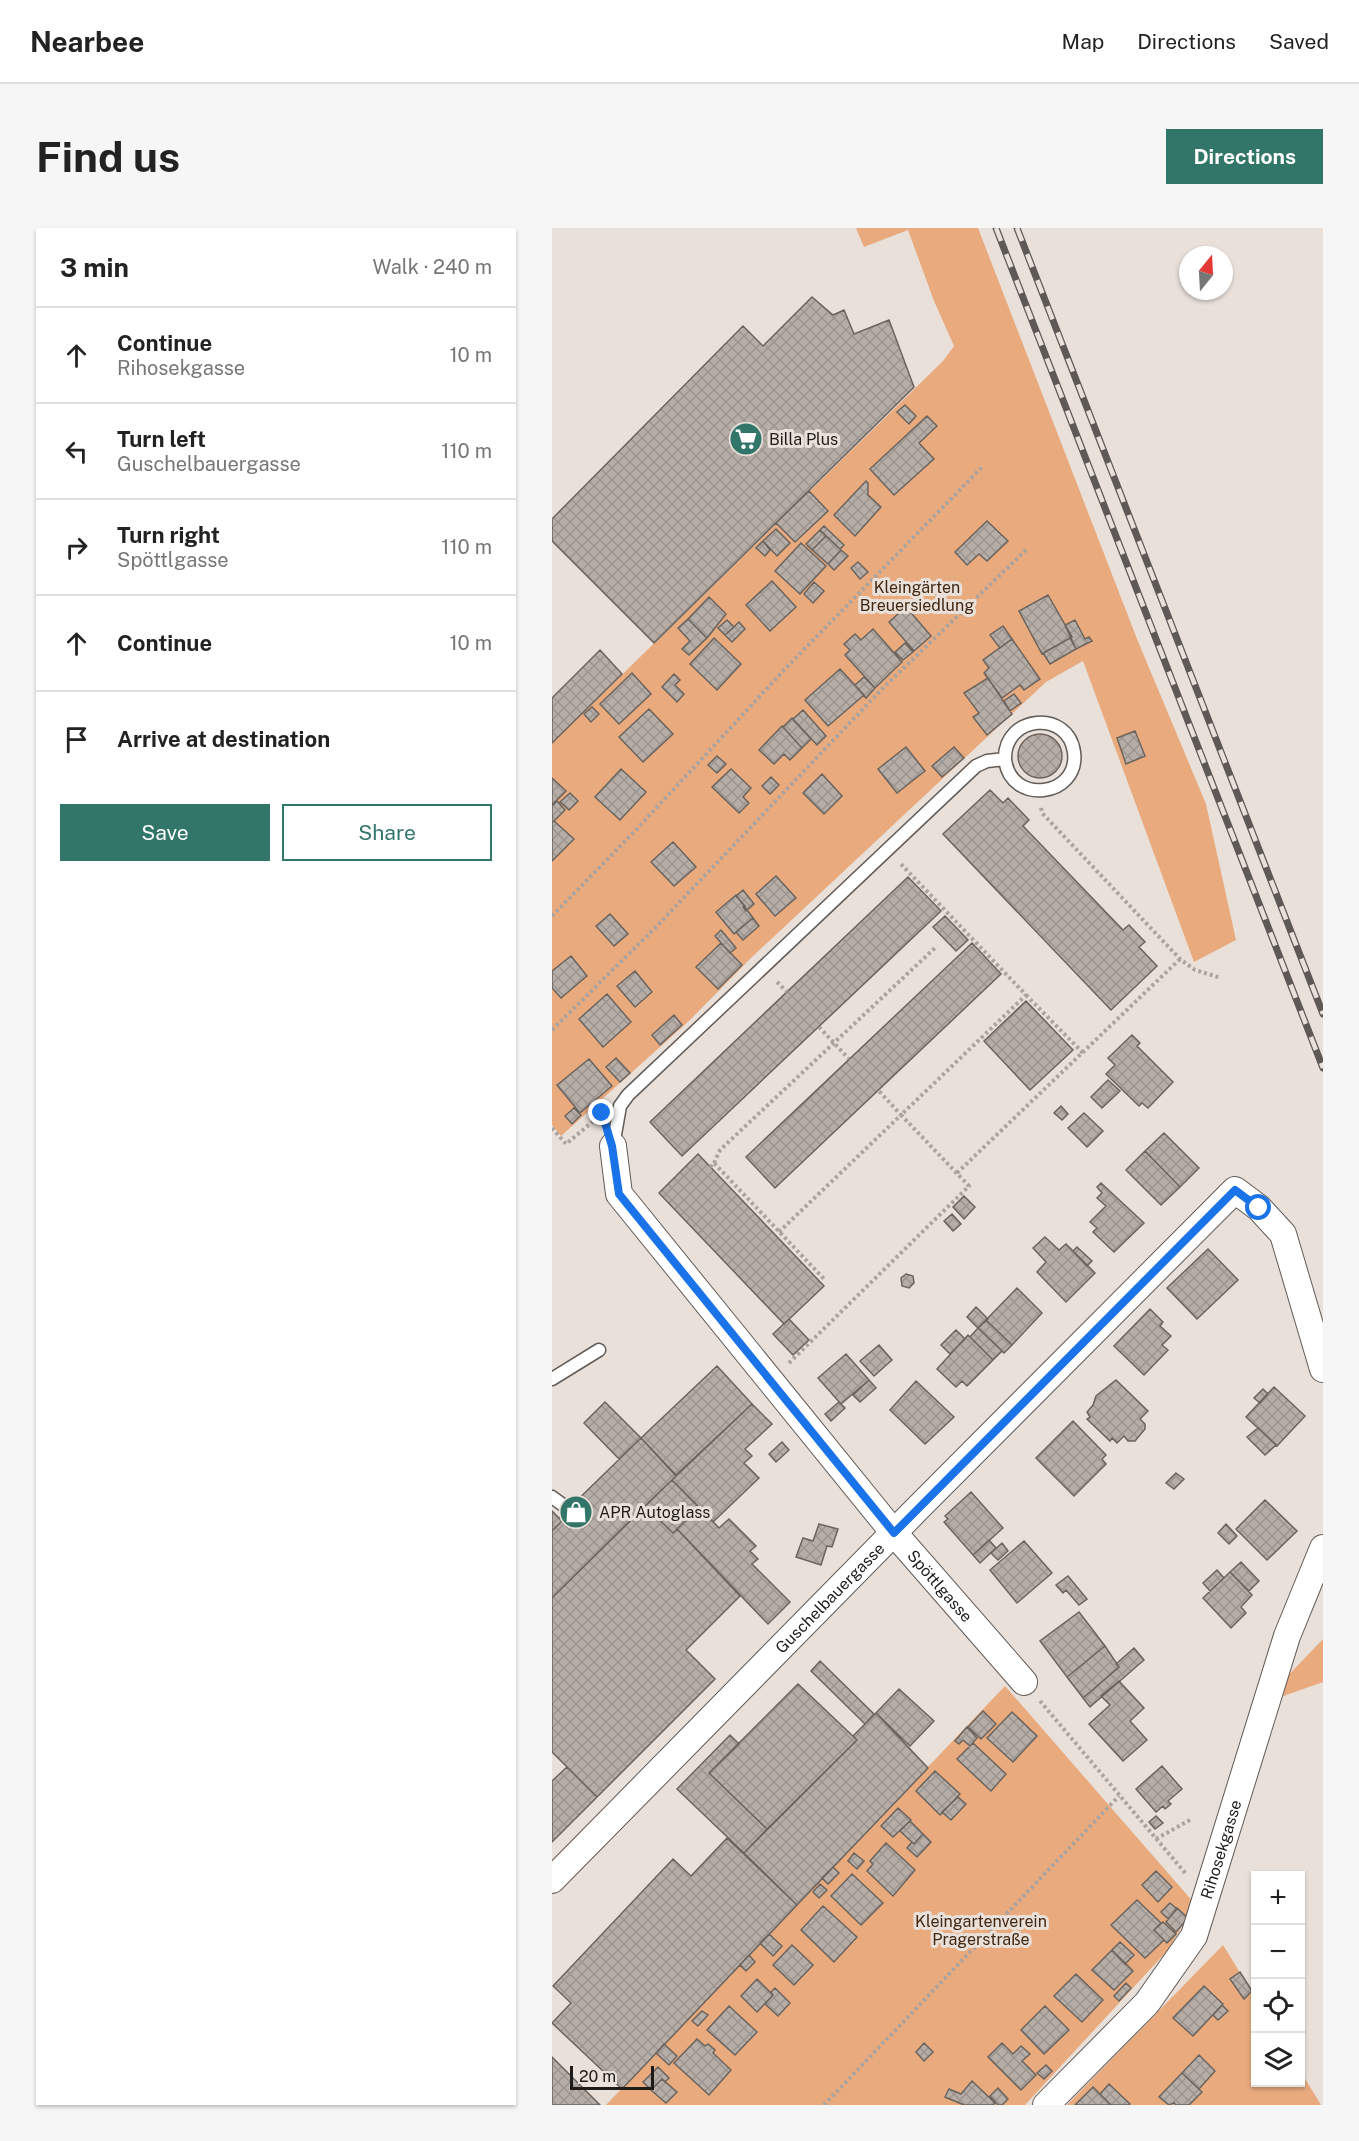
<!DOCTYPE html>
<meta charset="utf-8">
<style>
body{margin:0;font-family:"Public Sans",sans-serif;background:#f6f6f6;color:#222}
.controls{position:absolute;right:18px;bottom:18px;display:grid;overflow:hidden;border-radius:0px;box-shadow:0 2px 4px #0004}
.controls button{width:54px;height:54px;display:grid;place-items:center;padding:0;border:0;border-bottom:2px solid #e0e0e0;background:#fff;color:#222;font:30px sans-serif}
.compass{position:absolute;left:627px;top:18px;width:54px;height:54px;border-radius:50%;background:#fff;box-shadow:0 2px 4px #0004;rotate:18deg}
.scale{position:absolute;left:18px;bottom:15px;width:84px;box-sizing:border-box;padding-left:6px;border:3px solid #1e1b19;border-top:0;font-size:16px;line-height:21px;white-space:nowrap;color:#1e1b19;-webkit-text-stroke:4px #e9e0da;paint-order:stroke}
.stop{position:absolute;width:18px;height:18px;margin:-14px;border:4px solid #1a73e8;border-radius:50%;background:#fff}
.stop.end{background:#1a73e8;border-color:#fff;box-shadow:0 2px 6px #0008}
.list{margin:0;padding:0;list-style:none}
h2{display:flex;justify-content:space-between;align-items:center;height:78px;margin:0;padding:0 24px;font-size:26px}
h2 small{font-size:20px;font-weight:400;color:#767676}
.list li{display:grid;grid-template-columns:39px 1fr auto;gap:18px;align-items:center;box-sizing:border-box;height:96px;padding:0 24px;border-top:2px solid #e0e0e0}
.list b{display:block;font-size:22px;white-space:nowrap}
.list p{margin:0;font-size:20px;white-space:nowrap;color:#767676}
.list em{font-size:20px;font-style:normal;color:#767676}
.actions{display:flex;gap:12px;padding:18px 24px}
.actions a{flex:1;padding:14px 0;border:2px solid #327669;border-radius:0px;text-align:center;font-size:21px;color:#327669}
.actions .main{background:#327669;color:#fff}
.icon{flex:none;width:33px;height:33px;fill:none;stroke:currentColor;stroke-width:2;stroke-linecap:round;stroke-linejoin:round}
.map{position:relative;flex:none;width:771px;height:1877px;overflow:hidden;border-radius:0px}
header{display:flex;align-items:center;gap:36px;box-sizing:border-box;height:84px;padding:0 30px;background:#fff;border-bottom:2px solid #e0e0e0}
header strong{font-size:28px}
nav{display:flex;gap:33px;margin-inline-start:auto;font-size:21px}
.intro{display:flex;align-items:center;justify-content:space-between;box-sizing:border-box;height:144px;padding:0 36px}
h1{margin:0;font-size:42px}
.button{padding:15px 27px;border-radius:0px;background:#327669;color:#fff;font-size:21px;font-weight:700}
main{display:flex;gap:36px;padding:0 36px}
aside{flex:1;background:#fff;border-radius:0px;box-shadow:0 2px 4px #0004}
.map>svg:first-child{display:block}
</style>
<header>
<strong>Nearbee</strong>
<nav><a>Map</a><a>Directions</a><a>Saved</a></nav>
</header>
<div class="intro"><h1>Find us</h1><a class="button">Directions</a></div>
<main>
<aside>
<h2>3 min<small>Walk · 240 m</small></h2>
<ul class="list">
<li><svg class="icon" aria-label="ahead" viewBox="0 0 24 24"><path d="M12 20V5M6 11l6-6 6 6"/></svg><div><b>Continue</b><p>Rihosekgasse</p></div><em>10 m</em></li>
<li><svg class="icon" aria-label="left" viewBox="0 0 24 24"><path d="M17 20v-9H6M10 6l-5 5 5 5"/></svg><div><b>Turn left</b><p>Guschelbauergasse</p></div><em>110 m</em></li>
<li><svg class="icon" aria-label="right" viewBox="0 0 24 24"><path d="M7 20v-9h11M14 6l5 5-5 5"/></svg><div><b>Turn right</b><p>Spöttlgasse</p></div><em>110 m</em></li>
<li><svg class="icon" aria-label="ahead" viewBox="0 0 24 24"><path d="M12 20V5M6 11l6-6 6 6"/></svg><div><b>Continue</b></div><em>10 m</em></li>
<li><svg class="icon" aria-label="arrive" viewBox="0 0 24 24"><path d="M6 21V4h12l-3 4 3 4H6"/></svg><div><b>Arrive at destination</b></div></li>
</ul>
<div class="actions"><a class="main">Save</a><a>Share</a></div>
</aside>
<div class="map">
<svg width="771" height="1877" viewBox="0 0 771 1877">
<defs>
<pattern id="building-cross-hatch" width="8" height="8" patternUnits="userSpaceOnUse" patternTransform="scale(1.5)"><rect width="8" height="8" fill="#b6ada7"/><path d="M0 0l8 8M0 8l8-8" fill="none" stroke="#9c948f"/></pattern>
</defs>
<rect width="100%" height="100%" fill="#e9e0da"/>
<!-- green -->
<path fill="#e9aa7d" d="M304,0H426L585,411L654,576L684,712L642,734L531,433L494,454L200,729L138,792L9,908L0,897V515L391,133L402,118L382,73L356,2L312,19Z
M771,1411V1454L723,1471L727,1457Z
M453,1458L643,1676L616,1722L473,1877H54Z
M671,1717L703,1769L704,1854H748L749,1844L769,1877H515Z"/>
<!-- building -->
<path fill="url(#building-cross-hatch)" stroke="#6b645e" stroke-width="1.5" d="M260,69L281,87L292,82L302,106L337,92L362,159L102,415L0,313V291L191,98L211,118Z
M353,177L364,188L357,196L345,184Z
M375,188L385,198L367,215L382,231L342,267L318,241Z
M314,253L316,255V267L329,279L303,308L282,287Z
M257,263L276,283L243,314L224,295Z
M435,293L456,313L435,333L427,326L415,337L403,324Z
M272,298L292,317L288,321L268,302Z
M224,301L238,315L225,328L211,313Z
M268,302L274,308L260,322L254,316Z
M274,308L289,322L276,336L260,322Z
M211,313L218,322L213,328L204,320Z
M249,315L274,338L248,366L223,343Z
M289,322L296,328L282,342L276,336Z
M306,334L316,344L308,351L299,340Z
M220,353L244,379L218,403L194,377Z
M262,354L272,363L261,375L252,366Z
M496,367L520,409L490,426L467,383Z
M157,369L174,386L155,410L136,391Z
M354,379L379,408L362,423L337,394Z
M136,391L155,410L137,427L130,421L138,413L126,400Z
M175,392L182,399L173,407L166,400Z
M523,392L533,411L537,409L540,413L524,421L513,397Z
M187,394L193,401L180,414L173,407Z
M451,398L460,411L448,420L438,407Z
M321,401L350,434L323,460L293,427L298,422L292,416L303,406L309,412Z
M162,410L189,436L165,462L138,436Z
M518,410L524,421L498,436L491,425Z
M460,411L488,451L472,462L468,457L450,470L432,445L437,440L431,432Z
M353,415L361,424L351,432L343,424Z
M48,422L70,446L0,515V470Z
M288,441L312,467L276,498L253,472Z
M80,445L99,466L67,496L48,476Z
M122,446L128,452L123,457L132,466L125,474L110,459Z
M312,449L323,460L314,470L303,457Z
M436,450L460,486L435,507L421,489L427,485L412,465Z
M462,466L469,475L458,483L452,473Z
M40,479L47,486L39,494L32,486Z
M97,481L121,506L91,534L67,509Z
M251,482L274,508L265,517L241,491Z
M240,490L259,511L250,520L231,499Z
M230,498L250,520L238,532L232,526L222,536L207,522Z
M583,503L593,528L574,536L565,510Z
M466 528a22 22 0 1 1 44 0a22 22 0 1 1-44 0Z
M354,519L373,543L345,565L326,541Z
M402,519L412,530L390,549L380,538Z
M165,528L174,536L165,545L156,537Z
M69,541L94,564L68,592L43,569Z
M179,541L199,560L191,569L197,575L187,585L160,559Z
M270,546L290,568L272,586L251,565Z
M219,549L227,557L218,566L210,558Z
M0,550L14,563L0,577Z
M438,562L451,575L456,570L477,592L471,598L571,702L577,697L593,714L587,719L605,738L559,782L391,606Z
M18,565L26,573L17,582L8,574Z
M5,573L13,582L0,595V578Z
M2,593L22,611L0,633V595Z
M121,614L144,639L122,658L99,634Z
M224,648L244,670L223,688L204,666Z
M356,649L389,683L130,928L98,894Z
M191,662L202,676L194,683L191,679L193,678L184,668Z
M184,667L201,690L182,706L164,684Z
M58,686L76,706L62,718L44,698Z
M393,688L416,712L404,723L381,699Z
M201,690L207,698L191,712L184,704Z
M169,702L184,720L178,725L163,708Z
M169,715L190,737L166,761L144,739Z
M420,715L449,746L223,960L194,929Z
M19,728L35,748L9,770L0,760V743Z
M83,743L100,764L83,779L65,758Z
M55,766L79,794L51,819L27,791Z
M474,773L521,822L478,862L432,813Z
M122,787L130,797L108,817L100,807Z
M580,807L588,815L585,818L621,854L596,880L590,875L587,878L554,846L563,837L556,830Z
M64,830L78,845L68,854L54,839Z
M37,831L60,858L28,885L5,857Z
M556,852L568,863L550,880L539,869Z
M509,878L516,886L510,892L502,885Z
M22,880L29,887L20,896L13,888Z
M532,885L551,903L535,919L516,900Z
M612,905L647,940L628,959L593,923Z
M593,923L628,959L609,977L574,942Z
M146,926L272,1058L232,1096L107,965Z
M549,955L592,995L562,1024L541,1004L545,1000L538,994L554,978L545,970L550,965L545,959Z
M412,968L423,979L412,991L401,979Z
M400,986L409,996L401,1003L392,993Z
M493,1009L507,1022L514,1016L543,1045L514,1074L485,1044L494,1034L481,1020Z
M525,1019L540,1033L535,1038L521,1023Z
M656,1021L686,1052L645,1091L615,1060Z
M354,1046L361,1048L362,1055L357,1060L350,1058L349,1050Z
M465,1060L490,1085L460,1117L434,1092Z
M424,1079L436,1091L426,1100L415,1089Z
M598,1081L611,1094L608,1098L619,1108L610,1117L616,1122L592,1147L562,1118Z
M237,1091L257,1112L241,1127L221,1106Z
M434,1092L460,1117L452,1125L426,1100Z
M426,1100L450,1123L441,1132L418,1109Z
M404,1102L413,1111L398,1126L389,1117Z
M416,1107L441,1132L415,1158L410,1153L404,1159L385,1141Z
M327,1117L340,1132L322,1148L308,1133Z
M294,1126L317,1152L289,1176L266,1150Z
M165,1138L200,1176L124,1247L89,1210Z
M317,1152L324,1160L308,1174L301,1167Z
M564,1152L596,1183L588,1191L593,1196V1201L583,1213H576L572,1208L565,1215L560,1210L558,1213L535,1191L538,1189L535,1184L541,1177L544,1168Z
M364,1153L402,1189L373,1216L338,1182Z
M722,1159L753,1188L725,1218L694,1189Z
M711,1161L716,1166L708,1175L702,1170Z
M53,1174L89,1210L67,1231L32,1195Z
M287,1174L293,1180L279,1193L273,1186Z
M200,1176L220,1196L193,1221L200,1228L192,1235L207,1250L161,1294L120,1252Z
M521,1193L554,1227L550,1231L554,1236L522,1268L484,1230Z
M706,1200L724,1217L713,1227L695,1209Z
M89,1210L124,1248L0,1370V1303L10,1293L7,1290Z
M230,1214L237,1222L224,1234L217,1226Z
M624,1245L632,1251L622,1261L614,1255Z
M120,1252L147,1279L121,1305L93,1278Z
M419,1264L451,1300L421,1327L392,1294L396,1291L393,1288Z
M713,1272L745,1303L715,1332L684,1301Z
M93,1278L121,1305L125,1301L188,1368L134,1422L163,1451L45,1569L0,1524V1370Z
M147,1279L167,1300L177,1291L204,1318L198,1323L206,1331L200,1336L238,1374L216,1396L125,1301Z
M0,1283L10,1293L0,1303Z
M267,1296L286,1301L280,1319L275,1318L269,1337L244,1329L251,1310L261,1313Z
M674,1296L685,1308L677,1316L666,1305Z
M437,1312L444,1320L428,1335L421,1327Z
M472,1313L500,1345L465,1375L438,1342Z
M450,1315L456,1323L446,1332L439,1325Z
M689,1334L707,1353L697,1363L678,1344Z
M665,1342L672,1350L658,1363L651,1355Z
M678,1344L700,1367L689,1379L694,1385L679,1400L651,1370Z
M516,1348L535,1371L527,1377L514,1362L511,1365L504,1357Z
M527,1384L553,1418L515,1449L488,1413Z
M553,1418L567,1439L531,1470L515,1449Z
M582,1420L592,1432L538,1479L531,1470L567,1439L564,1436Z
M268,1433L322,1486L313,1496L259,1443Z
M567,1453L592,1480L578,1493L595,1512L571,1533L537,1496L558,1477L549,1468Z
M246,1456L305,1512L215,1601L157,1545Z
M347,1461L382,1493L358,1518L324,1485Z
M431,1483L444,1496L429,1511L416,1499Z
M460,1484L485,1508L461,1534L435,1510Z
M324,1485L376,1540L245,1677L192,1625L305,1512L301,1508Z
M415,1499L425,1510L418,1518L411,1512L407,1516L403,1513Z
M178,1507L187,1516L157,1545L215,1601L192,1625L125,1561Z
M421,1515L454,1546L439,1563L405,1531Z
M610,1538L630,1561L616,1573L619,1576L613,1581L611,1578L604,1584L584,1561Z
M15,1539L45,1569L0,1614V1553Z
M383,1543L408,1566L388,1587L364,1563Z
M406,1569L414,1576L399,1592L390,1584Z
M346,1580L359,1592L341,1609L329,1598Z
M604,1588L611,1595L603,1601L597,1594Z
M358,1593L371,1606L362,1616L348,1603Z
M371,1606L379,1614L365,1629L355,1620L360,1614L362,1616Z
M175,1610L245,1677L70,1861L0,1795L19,1775L1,1758L121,1631L139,1648Z
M334,1615L363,1642L341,1668L315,1643L321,1636L318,1633Z
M302,1625L312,1633L305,1641L296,1633Z
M281,1639L287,1645L276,1656L270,1650Z
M604,1643L620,1659L606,1674L590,1657Z
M300,1646L331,1675L309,1697L279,1668Z
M268,1656L275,1662L267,1670L261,1664Z
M585,1672L609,1695L602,1702L612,1712L593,1730L559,1697Z
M618,1675L625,1681L616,1691L609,1684Z
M271,1678L305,1709L282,1734L249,1702Z
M625,1680L636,1690L624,1704L614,1694Z
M611,1694L624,1706L615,1715L602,1702Z
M217,1706L230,1718L221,1728L208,1715Z
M568,1714L582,1727L573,1736L560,1722Z
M240,1717L261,1737L242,1757L221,1737Z
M560,1722L581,1743L562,1762L540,1742Z
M197,1727L203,1734L194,1743L188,1737Z
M688,1744L700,1763L692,1771L678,1751Z
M524,1746L551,1772L530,1794L502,1768Z
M205,1751L221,1767L205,1784L189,1768Z
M574,1755L579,1760L567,1773L562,1768Z
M652,1758L671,1776L641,1808L621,1790Z
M223,1760L238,1775L226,1788L213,1776L221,1767L219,1764Z
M670,1777L676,1783L666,1792L661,1787Z
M177,1778L205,1804L183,1827L155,1802Z
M493,1778L517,1802L492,1826L469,1802Z
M150,1783L156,1787L146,1798L140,1793Z
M145,1811L153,1818L156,1816L163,1822L161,1825L179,1842L157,1867L122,1835Z
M372,1815L381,1824L372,1833L364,1824Z
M450,1815L461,1826L469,1818L478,1826L470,1833L484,1847L469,1862L436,1829Z
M112,1816L125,1828L117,1837L104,1825Z
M647,1827L663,1843L647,1861L630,1845Z
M0,1829L48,1877H0Z
M494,1837L500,1843L492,1851L485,1845Z
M106,1839L117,1850L113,1854L110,1851L99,1862L91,1854Z
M630,1845L650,1864L637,1877H624L622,1875L617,1877L607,1869Z
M110,1851L125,1864L114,1875L99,1862Z
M420,1853L443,1875L441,1877H412L393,1869L397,1861L409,1866Z
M557,1856L578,1876L577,1877H559L548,1866Z
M541,1859L559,1877H523Z
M446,1860L456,1871L450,1877H446L438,1868Z"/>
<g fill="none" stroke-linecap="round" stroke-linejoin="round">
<defs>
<path id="service" d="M61,918L68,878L76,867L424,538L435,533L453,531C452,487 516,481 522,524C528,569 458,578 453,531
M0,1151L47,1122
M0,1269L11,1277"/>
<g id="minor">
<path id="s1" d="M61,918L67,966L342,1305L472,1454"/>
<path id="s2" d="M0,1652L364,1282L683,962L707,980L731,1006L771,1141"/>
<path id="s3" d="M494,1877L595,1775L642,1708L735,1408L771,1320"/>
</g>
</defs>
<!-- service casing -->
<use href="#service" stroke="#625b56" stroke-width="15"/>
<!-- minor casing -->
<use href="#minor" stroke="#625b56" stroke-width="28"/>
<!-- path -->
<path stroke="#aba39f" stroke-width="4" stroke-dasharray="3 3" stroke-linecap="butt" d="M489,580L490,585L628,731L643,742L669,750
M0,688L83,603L233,441L431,238
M225,754L235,764
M474,767L531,825
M267,799L297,831
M0,802L104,699L330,461L474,322
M0,900L14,916L45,890
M162,935L168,922L385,718
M158,939L162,935L273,1052
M405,945L628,731
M227,1004L349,887L326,862
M237,1135L417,958L349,887L474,767L348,635
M488,1473L634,1646
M604,1611L638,1592
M272,1877L567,1568"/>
<!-- service -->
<use href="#service" stroke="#fff" stroke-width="12"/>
<!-- minor -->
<use href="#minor" stroke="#fff" stroke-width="26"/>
<defs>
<path id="rail" d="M444,0L771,840
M465,0L771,786"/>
</defs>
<!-- rail casing -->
<use href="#rail" stroke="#5e5956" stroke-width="7"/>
<!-- rail -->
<use href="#rail" stroke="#e9e0da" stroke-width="4.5" stroke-dasharray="14" stroke-linecap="butt"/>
</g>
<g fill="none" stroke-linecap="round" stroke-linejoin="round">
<!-- route -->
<path stroke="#1a73e8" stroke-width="8" d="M50,885L60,918L67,966L342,1305L683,962L707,980"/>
</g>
<!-- icons -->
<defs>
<symbol id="supermarket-disc" viewBox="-11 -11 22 22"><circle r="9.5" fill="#327669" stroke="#e9e0da"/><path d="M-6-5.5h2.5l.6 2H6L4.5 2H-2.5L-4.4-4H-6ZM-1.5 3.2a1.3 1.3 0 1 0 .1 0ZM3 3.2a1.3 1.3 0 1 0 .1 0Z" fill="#fff"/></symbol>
<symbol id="shop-disc" viewBox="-11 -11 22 22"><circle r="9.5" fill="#327669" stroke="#e9e0da"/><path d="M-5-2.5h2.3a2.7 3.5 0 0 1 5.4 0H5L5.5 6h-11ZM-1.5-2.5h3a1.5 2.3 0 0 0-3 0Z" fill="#fff"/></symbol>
</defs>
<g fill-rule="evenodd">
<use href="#supermarket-disc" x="175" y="192" width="38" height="38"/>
<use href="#shop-disc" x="5" y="1265" width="38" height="38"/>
</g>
<g text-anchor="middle" stroke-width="6" stroke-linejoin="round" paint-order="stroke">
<!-- poi labels -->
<g font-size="16" fill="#1e1b19" stroke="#e9e0da" text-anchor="start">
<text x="217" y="217">Billa Plus</text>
<text x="47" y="1290">APR Autoglass</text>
</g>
<!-- park labels -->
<g font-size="16" fill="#422712" stroke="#e9e0da">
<text x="365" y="365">Kleingärten<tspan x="365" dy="18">Breuersiedlung</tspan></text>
<text x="429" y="1699">Kleingartenverein<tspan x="429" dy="18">Pragerstraße</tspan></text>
</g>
<!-- street labels -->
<g font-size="16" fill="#1e1b19" stroke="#e9e0da">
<text dy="6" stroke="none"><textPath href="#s1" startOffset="555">Spöttlgasse</textPath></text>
<text dy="6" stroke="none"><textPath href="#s2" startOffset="396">Guschelbauergasse</textPath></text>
<text dy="6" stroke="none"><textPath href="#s3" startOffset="316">Rihosekgasse</textPath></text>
</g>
</g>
</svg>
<div class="controls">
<button>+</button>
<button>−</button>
<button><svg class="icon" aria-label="locate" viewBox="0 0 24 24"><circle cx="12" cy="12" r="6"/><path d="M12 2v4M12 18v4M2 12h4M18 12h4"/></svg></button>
<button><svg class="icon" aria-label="layers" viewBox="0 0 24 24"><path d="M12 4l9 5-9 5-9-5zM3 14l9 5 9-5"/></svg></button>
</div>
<svg class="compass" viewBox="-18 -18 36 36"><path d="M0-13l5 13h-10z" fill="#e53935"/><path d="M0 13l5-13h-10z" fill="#767676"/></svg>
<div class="scale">20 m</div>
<div class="stop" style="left:707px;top:980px"></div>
<div class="stop end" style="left:50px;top:885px"></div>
</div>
</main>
